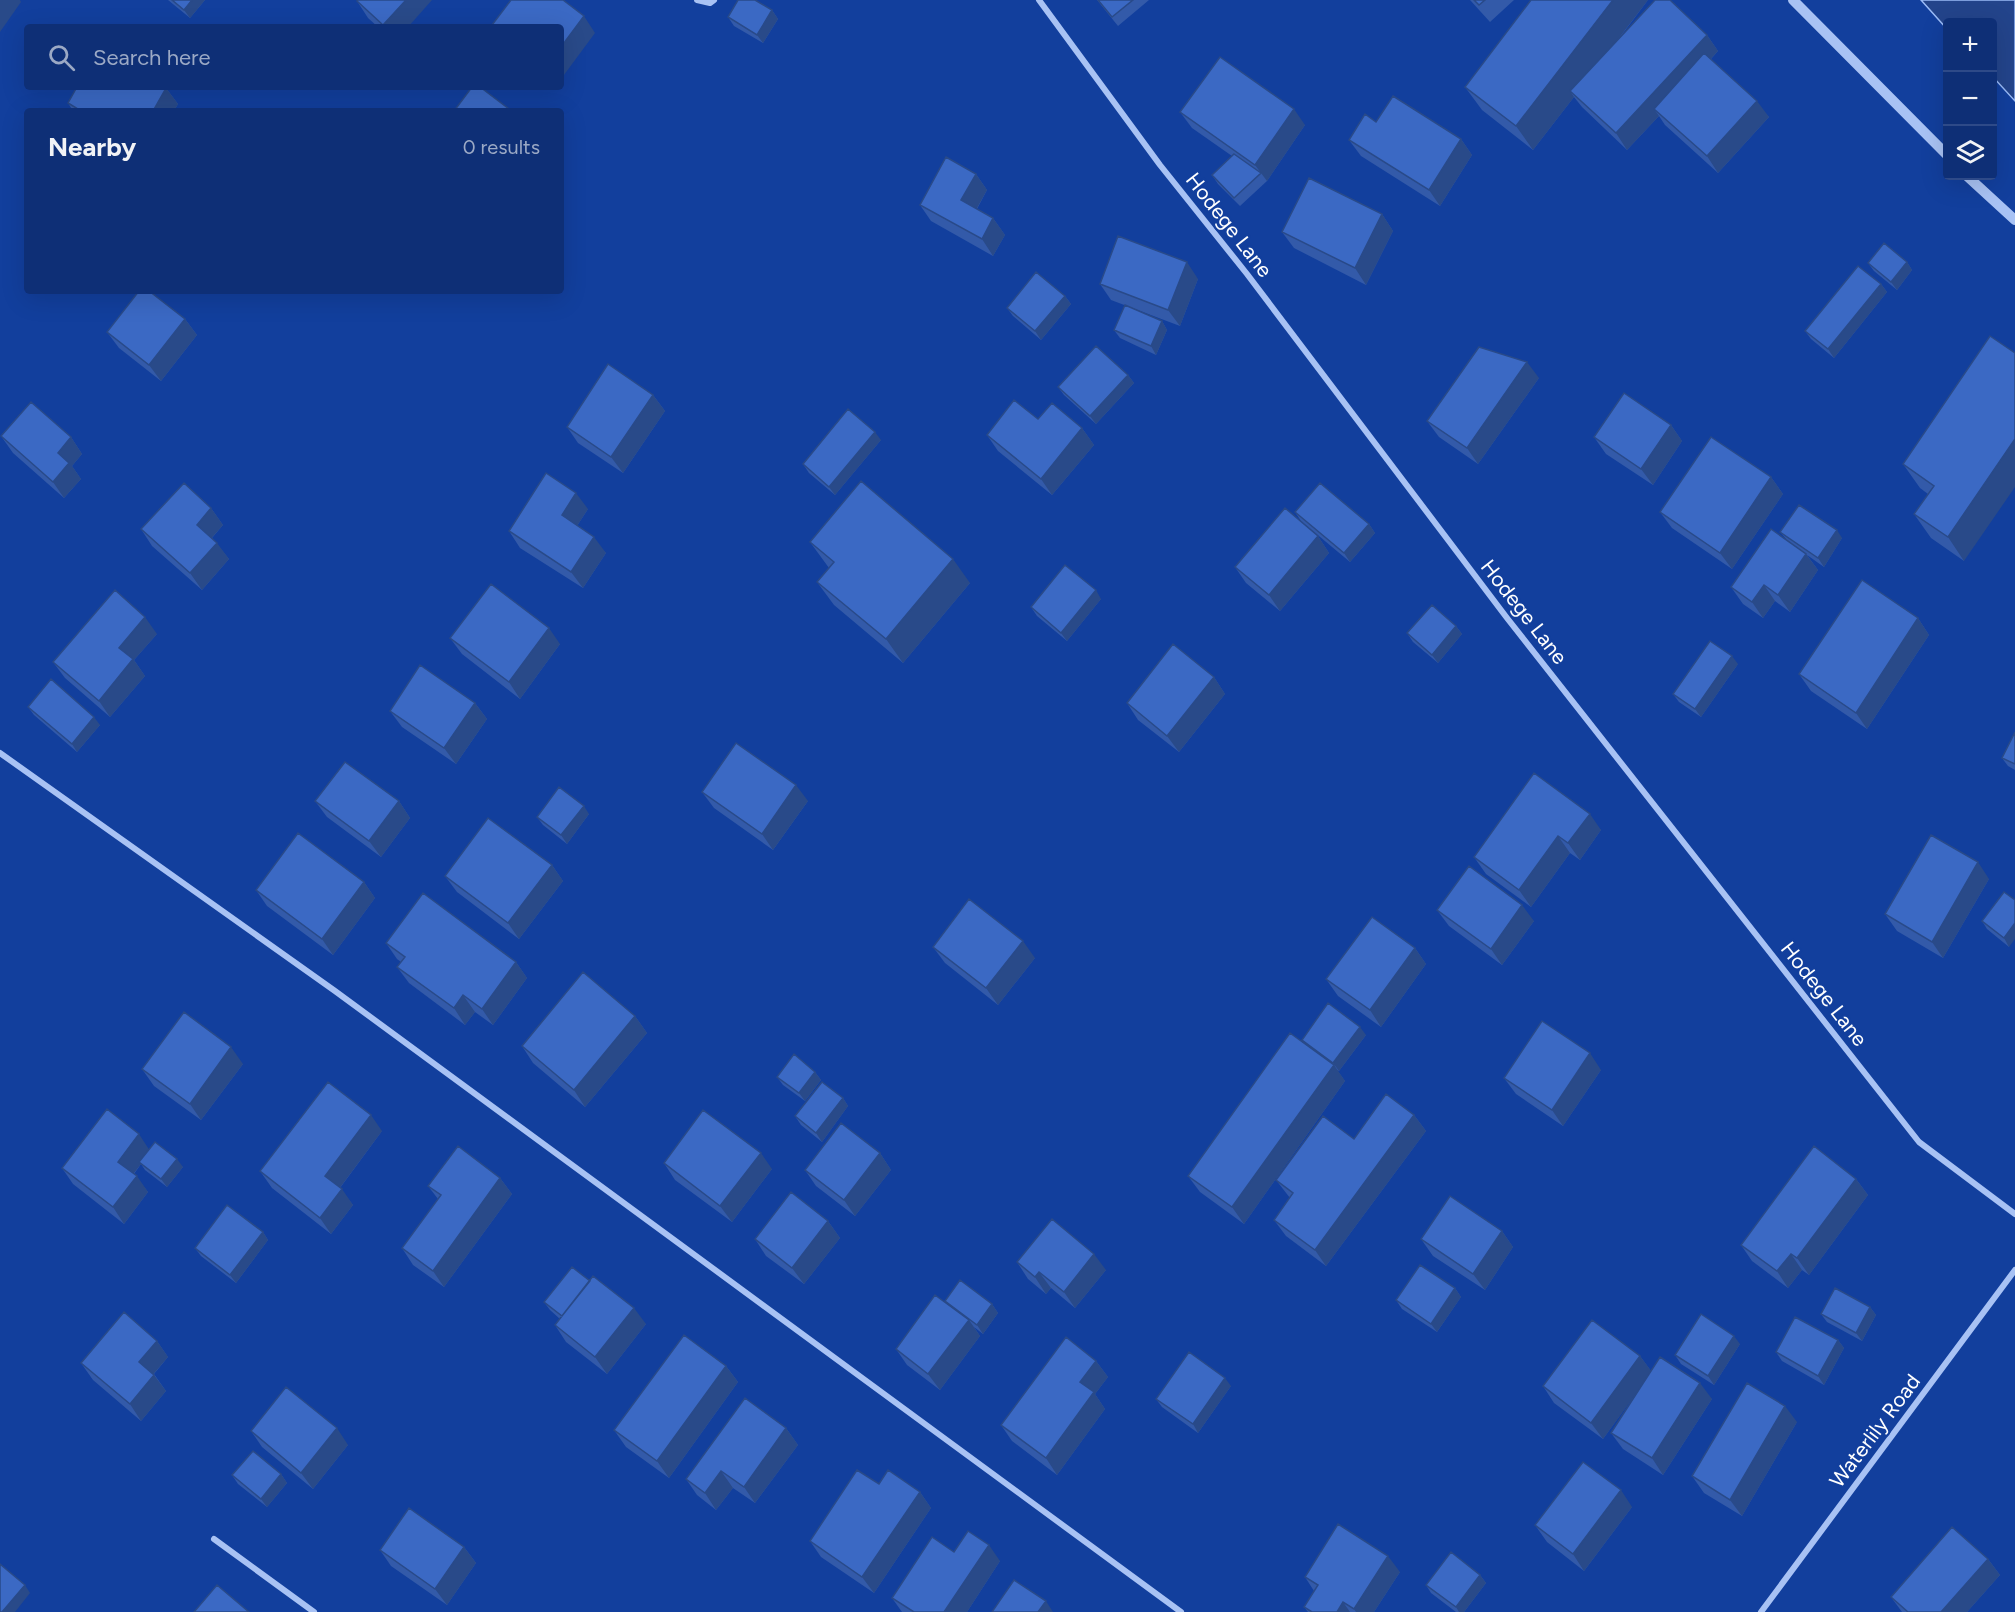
<!DOCTYPE html>
<meta charset="utf-8">
<style>
body{margin:0;font-family:Figtree,sans-serif;background:#17377b;color:#f1f3f6}
.controls{position:absolute;right:18px;top:18px;display:grid;overflow:hidden;border-radius:6px;box-shadow:0 6px 24px #0002}
.controls button{width:54px;height:54px;display:grid;place-items:center;padding:0;border:0;border-bottom:2px solid #2e4a88;background:#0e2f76;color:#f1f3f6;font:30px sans-serif}
.list{margin:0;padding:0;list-style:none}
h2{display:flex;justify-content:space-between;align-items:center;height:78px;margin:0;padding:0 24px;font-size:26px}
h2 small{font-size:20px;font-weight:400;color:#9ba9c5}
.icon{flex:none;width:33px;height:33px;fill:none;stroke:currentColor;stroke-width:2;stroke-linecap:round;stroke-linejoin:round}
.map{position:relative;flex:none;width:2015px;height:1612px;overflow:hidden}
.search{position:absolute;background:#0e2f76;box-shadow:0 6px 24px #0002;left:24px;top:24px;width:540px;height:66px;display:flex;align-items:center;gap:15px;box-sizing:border-box;padding:0 21px;border-radius:6px;color:#9ba9c5;font-size:22px}
.panel{position:absolute;background:#0e2f76;box-shadow:0 6px 24px #0002;left:24px;top:108px;width:540px;height:186px;border-radius:6px}
.map>svg:first-child{display:block}
</style>
<div class="map">
<svg width="2015" height="1612" viewBox="0 0 2015 1612">
<rect width="100%" height="100%" fill="#123f9d"/>
<!-- water -->
<path fill="#23448b" stroke="#9abbf7" stroke-width="1.5" d="M1921,0H2015V101L1993,77L1992,22H1948L1947,29Z"/>
<g fill="none" stroke-linecap="round" stroke-linejoin="round">
<!-- minor -->
<path stroke="#a8c2f4" stroke-width="6" d="M697,0L710,3L714,0
M1039,0L1160,165L1247,274L1507,618L1919,1142L2015,1214
M0,753L335,991L1181,1612
M214,1539L314,1612
M1761,1612L2015,1270"/>
<!-- tertiary -->
<path stroke="#a8c2f4" stroke-width="10" d="M1793,0L1948,156
M1967,176L2015,220"/>
</g>
<!-- wall -->
<path fill="#335aa9" d="M168,0H205L190,18Z
M1097,0H1149L1118,26Z
M1470,0H1514L1490,22Z
M1648,0L1618,40L1707,35L1718,51L1711,59L1769,117L1718,173L1665,125L1659,116L1627,150L1582,107L1574,97L1533,150L1482,110L1465,87Z
M357,1L408,27H378L368,18Z
M772,10L778,19L763,43L734,26L728,17Z
M166,88L178,104L174,111H73L68,103Z
M1180,112L1305,125L1267,181L1240,206L1218,184L1212,175L1232,156L1192,128Z
M1376,122L1461,139L1472,155L1440,206L1361,156L1349,140Z
M976,174L987,190L977,209L993,218L1005,235L993,256L931,221L920,205Z
M1382,214L1393,231L1366,285L1294,248L1282,232Z
M1907,262L1912,270L1897,290L1874,271L1868,263Z
M1198,279L1180,326L1111,300L1100,284Z
M1881,284L1887,292L1834,358L1811,339L1805,331Z
M1065,296L1071,304L1041,340L1013,316L1007,308Z
M185,319L197,335L161,381L119,348L107,332Z
M1162,321L1167,330L1156,355L1120,338L1114,330Z
M1990,336L1964,561L1931,538L1914,514L1928,494L1920,488L1903,464Z
M1128,375L1134,383L1096,424L1064,395L1058,387Z
M1539,378L1478,464L1439,437L1427,421Z
M653,395L665,411L623,473L578,443L567,427Z
M1038,419L1082,428L1094,445L1052,495L998,451L987,435Z
M1671,425L1682,441L1653,485L1606,454L1594,437Z
M1,436L71,437L82,454L72,466L81,479L64,498L13,453Z
M881,440L835,495L809,473L803,464Z
M1771,477L1783,494L1732,569L1672,528L1660,512Z
M211,508L223,525L212,538L229,559L202,590L152,546L141,529Z
M588,509L577,526L606,553L583,588L520,548L509,531Z
M1295,512L1369,524L1375,533L1350,562L1301,521Z
M1780,532L1842,538L1824,567L1807,555L1818,570L1790,612L1775,601L1763,618L1743,604L1731,587L1786,539Z
M1318,536L1329,553L1280,611L1246,583L1235,567Z
M810,542L970,583L903,663L834,605L817,582L829,568Z
M1101,599L1067,641L1037,616L1031,607Z
M1918,618L1929,635L1867,729L1811,691L1799,674Z
M1456,626L1462,634L1438,663L1413,642L1407,633Z
M157,634L134,660L145,676L110,717L65,678L53,662Z
M450,638L560,644L520,699L462,654Z
M1738,664L1701,717L1679,702L1673,694Z
M1214,677L1225,694L1179,752L1138,720L1127,703Z
M475,703L487,719L456,764L402,727L390,711Z
M28,707L100,725L77,752L34,715Z
M2015,732V770L2008,766L2002,758Z
M1534,773L1601,830L1580,860L1570,853L1531,907L1486,874L1474,857Z
M702,792L808,801L773,850L714,808Z
M315,801H399L410,818L381,857L327,817Z
M589,814L567,844L543,825L537,817Z
M552,865L563,881L519,939L457,892L445,876Z
M1989,879L1943,958L1897,931L1885,914Z
M364,882L375,898L333,955L267,906L256,890Z
M2015,900L2009,947L1987,929L1982,921Z
M1437,910L1534,921L1502,965L1449,926Z
M386,943L516,962L527,978L493,1025L475,1012L465,1025L409,983L397,967L401,962L397,959Z
M933,947L1035,958L998,1005L945,963Z
M1415,948L1426,964L1381,1027L1338,996L1326,979Z
M635,1016L647,1033L585,1107L533,1063L522,1046Z
M1366,1035L1339,1071L1337,1070L1345,1081L1244,1224L1200,1192L1188,1176L1304,1043L1302,1040Z
M243,1064L201,1120L154,1086L142,1069Z
M1601,1070L1563,1126L1516,1094L1504,1078Z
M815,1072L821,1080L805,1101L783,1085L777,1077Z
M843,1098L848,1106L822,1142L801,1125L795,1116Z
M1414,1115L1426,1131L1326,1266L1286,1236L1274,1220L1290,1198L1276,1180L1354,1139Z
M382,1131L340,1188L353,1205L331,1234L272,1188L260,1171Z
M149,1149L183,1167L167,1187L145,1170L141,1164L134,1174L148,1192L124,1224L73,1184L62,1168Z
M880,1153L891,1170L855,1216L816,1186L805,1170Z
M664,1163L772,1169L732,1222L675,1180Z
M500,1178L512,1194L444,1287L413,1265L402,1248L438,1199L428,1186Z
M1856,1179L1868,1195L1809,1275L1802,1270L1788,1288L1752,1261L1741,1245Z
M828,1221L840,1238L804,1284L766,1256L755,1239Z
M1502,1231L1513,1247L1485,1290L1433,1256L1421,1239Z
M263,1232L268,1240L236,1283L201,1256L195,1248Z
M1017,1262L1106,1270L1075,1308L1051,1288L1046,1294L1028,1279Z
M1455,1288L1461,1297L1437,1332L1402,1309L1396,1300Z
M544,1302L646,1324L607,1374L566,1342L555,1325L560,1319L550,1310Z
M946,1303L992,1304L998,1313L983,1334L974,1327L980,1336L940,1390L907,1365L896,1349Z
M1870,1307L1876,1315L1862,1341L1827,1322L1821,1314Z
M1838,1340L1844,1348L1824,1385L1782,1361L1776,1352Z
M157,1341L168,1357L154,1374L166,1391L141,1421L93,1380L81,1363Z
M1740,1344L1714,1385L1681,1364L1675,1355Z
M1640,1356L1651,1371L1712,1399L1663,1475L1623,1449L1611,1433L1634,1396L1603,1439L1554,1403L1543,1386Z
M1096,1361L1108,1377L1095,1394L1105,1409L1057,1475L1012,1441L1001,1425Z
M726,1366L738,1382L669,1478L626,1447L614,1430Z
M1231,1386L1198,1433L1162,1407L1156,1399Z
M1797,1422L1742,1516L1704,1493L1692,1476Z
M786,1428L798,1445L755,1503L733,1488L716,1510L697,1495L686,1479Z
M251,1431L348,1445L313,1489L262,1447Z
M281,1474L287,1483L267,1507L238,1484L232,1475Z
M879,1484L920,1492L931,1508L874,1593L821,1557L810,1541Z
M1632,1507L1584,1571L1547,1542L1535,1525Z
M464,1547L476,1563L447,1605L391,1566L380,1550Z
M954,1552L1000,1561L967,1612H902L892,1598Z
M1988,1559L2000,1575L1967,1612H1902L1891,1597Z
M1400,1572L1374,1612H1308L1304,1607L1314,1591L1305,1577Z
M1480,1575L1486,1583L1464,1612H1456L1431,1593L1426,1585Z"/>
<!-- shaded-wall -->
<path fill="#294a89" d="M0,0H20L21,2L0,32Z
M192,0H205L190,18L184,10Z
M406,0H432L408,27H384L383,25Z
M1613,0H1648L1575,95L1570,91L1574,97L1533,150L1516,126Z
M772,10L778,19L763,43L757,35Z
M584,16L595,33L561,79V47Z
M1707,35L1718,51L1660,114L1654,109L1659,116L1627,150L1616,133Z
M166,88L178,104L174,111H153Z
M1757,101L1769,117L1718,173L1707,156Z
M1294,109L1305,125L1267,181L1255,165Z
M1461,139L1472,155L1440,206L1429,190Z
M976,174L987,190L972,217L961,200Z
M1382,214L1393,231L1366,285L1355,268Z
M993,218L1005,235L993,256L982,239Z
M1187,262L1198,279L1180,326L1168,310Z
M1907,262L1912,270L1897,290L1891,282Z
M1881,284L1887,292L1834,358L1828,349Z
M1065,296L1071,304L1041,340L1035,331Z
M185,319L197,335L161,381L149,365Z
M1162,321L1167,330L1156,355L1151,346Z
M1527,362L1539,378L1478,464L1467,448Z
M1128,375L1134,383L1096,424L1090,416Z
M653,395L665,411L623,473L611,457Z
M1671,425L1682,441L1653,485L1641,469Z
M1082,428L1094,445L1052,495L1041,479Z
M875,432L881,440L835,495L829,487Z
M71,437L82,454L72,466L81,479L64,498L53,482L58,453Z
M2015,439V487L1964,561L1948,537Z
M1771,477L1783,494L1732,569L1720,553Z
M576,493L588,509L573,532L562,515Z
M211,508L223,525L209,541L197,525Z
M1369,524L1375,533L1350,562L1344,553Z
M1837,530L1842,538L1824,567L1818,558Z
M1318,536L1329,553L1280,611L1269,595Z
M594,537L606,553L583,588L571,572Z
M217,543L229,559L202,590L190,573Z
M1806,554L1818,570L1790,612L1778,595Z
M953,559L970,583L903,663L886,639Z
M1764,585L1775,601L1763,618L1752,602Z
M1096,590L1101,599L1067,641L1061,633Z
M145,617L157,634L134,660L145,676L110,717L99,701L119,648Z
M1918,618L1929,635L1867,729L1856,713Z
M1456,626L1462,634L1438,663L1432,655Z
M549,628L560,644L520,699L509,682Z
M1732,656L1738,664L1701,717L1695,709Z
M1214,677L1225,694L1179,752L1167,736Z
M475,703L487,719L456,764L444,748Z
M94,717L100,725L77,752L72,744Z
M796,785L808,801L773,850L762,834Z
M399,801L410,818L381,857L369,841Z
M584,806L589,814L567,844L561,835Z
M1590,814L1601,830L1580,860L1568,843Z
M1558,836L1570,853L1531,907L1519,890Z
M1978,862L1989,879L1943,958L1932,942Z
M552,865L563,881L519,939L508,923Z
M364,882L375,898L333,955L322,939Z
M1522,905L1534,921L1502,965L1491,949Z
M2015,923V939L2009,947L2004,938Z
M1023,941L1035,958L998,1005L986,988Z
M1415,948L1426,964L1381,1027L1370,1010Z
M516,962L527,978L493,1025L482,1009Z
M463,995L475,1012L465,1025L454,1008Z
M635,1016L647,1033L585,1107L574,1090Z
M1360,1027L1366,1035L1339,1071L1333,1063Z
M231,1047L243,1064L201,1120L190,1104Z
M1590,1053L1601,1070L1563,1126L1552,1110Z
M1334,1065L1345,1081L1244,1224L1232,1207Z
M815,1072L821,1080L805,1101L799,1093Z
M843,1098L848,1106L822,1142L816,1133Z
M371,1115L382,1131L336,1193L325,1176Z
M1414,1115L1426,1131L1326,1266L1315,1250Z
M139,1134L150,1151L139,1162L141,1164L130,1178L118,1162Z
M761,1153L772,1169L732,1222L720,1206Z
M880,1153L891,1170L855,1216L844,1200Z
M177,1159L183,1167L167,1187L161,1179Z
M137,1176L148,1192L124,1224L113,1207Z
M500,1178L512,1194L444,1287L433,1271Z
M1856,1179L1868,1195L1809,1275L1797,1258Z
M342,1189L353,1205L331,1234L320,1218Z
M828,1221L840,1238L804,1284L792,1268Z
M1502,1231L1513,1247L1485,1290L1473,1274Z
M263,1232L268,1240L236,1283L230,1275Z
M1094,1254L1106,1270L1075,1308L1064,1292Z
M1791,1254L1802,1270L1788,1288L1777,1271Z
M1039,1272L1051,1288L1046,1294L1035,1277Z
M1455,1288L1461,1297L1437,1332L1431,1324Z
M992,1304L998,1313L983,1334L977,1325Z
M1870,1307L1876,1315L1862,1341L1856,1333Z
M634,1308L646,1324L607,1374L595,1357Z
M969,1320L980,1336L940,1390L928,1374Z
M1734,1336L1740,1344L1714,1385L1708,1376Z
M1838,1340L1844,1348L1824,1385L1818,1376Z
M157,1341L168,1357L150,1378L139,1362Z
M1640,1356L1652,1372L1603,1439L1591,1423Z
M1096,1361L1108,1377L1095,1394L1105,1409L1057,1475L1046,1458L1080,1382Z
M726,1366L738,1382L669,1478L657,1461Z
M154,1375L166,1391L141,1421L130,1404Z
M1225,1378L1231,1386L1198,1433L1193,1424Z
M1700,1383L1712,1399L1663,1475L1652,1458Z
M1785,1406L1797,1422L1742,1516L1730,1500Z
M337,1428L348,1445L313,1489L301,1473Z
M786,1428L798,1445L755,1503L744,1487Z
M721,1471L733,1488L716,1510L705,1493Z
M281,1474L287,1483L267,1507L261,1499Z
M1621,1490L1632,1507L1584,1571L1573,1554Z
M920,1492L931,1508L874,1593L862,1577Z
M989,1545L1000,1561L967,1612H944Z
M464,1547L476,1563L447,1605L435,1589Z
M1388,1556L1400,1572L1374,1612H1356L1354,1609Z
M1988,1559L2000,1575L1967,1612H1941Z
M1480,1575L1486,1583L1464,1612H1459L1456,1607Z
M25,1585L30,1593L15,1612H2Z
M1046,1601L1053,1612H1038Z
M1343,1602L1350,1612H1337Z"/>
<!-- building -->
<path fill="#3b69c4" stroke="#294a89" stroke-width="1.5" d="M172,0H192L184,10Z
M358,0H406L383,25L357,1Z
M511,0H563L584,16L561,47V27H494L492,25Z
M738,0H755L772,10L757,35L728,17Z
M1098,0H1133L1112,17Z
M1474,0H1485L1479,5Z
M1531,0H1613L1516,126L1465,87Z
M1655,0H1670L1707,35L1616,133L1570,91Z
M1704,53L1757,101L1707,156L1654,109Z
M1220,57L1294,109L1255,165L1180,112Z
M77,87H165L166,88L153,111H81L68,103Z
M472,87H480L509,109L507,111H454Z
M1393,96L1461,139L1429,190L1349,140L1365,114L1376,122Z
M1234,154L1261,173L1234,198L1212,175Z
M946,157L976,174L961,200L993,218L982,239L920,205Z
M1309,178L1382,214L1355,268L1282,232Z
M1118,236L1187,262L1168,310L1100,284Z
M1884,243L1907,262L1891,282L1868,263Z
M1858,266L1881,284L1828,349L1805,331Z
M1036,272L1065,296L1035,331L1007,308Z
M139,291H149L185,319L149,365L107,332Z
M1125,305L1162,321L1151,346L1114,330Z
M1990,336L2015,353V439L1948,537L1914,514L1934,486L1903,464Z
M1096,346L1128,375L1090,416L1058,387Z
M1479,347L1527,362L1467,448L1427,421Z
M608,364L653,395L611,457L567,427Z
M1624,393L1671,425L1641,469L1594,437Z
M1014,400L1038,419L1052,403L1082,428L1041,479L987,435Z
M31,402L71,437L58,453L69,463L53,482L1,436Z
M848,409L875,432L829,487L803,464Z
M1711,437L1771,477L1720,553L1660,512Z
M546,473L576,493L562,515L594,537L571,572L509,531Z
M861,481L953,559L886,639L817,582L834,562L810,542Z
M184,483L211,508L197,525L217,543L190,573L141,529Z
M1320,483L1369,524L1344,553L1295,512Z
M1799,505L1837,530L1818,558L1780,532Z
M1285,508L1318,536L1269,595L1235,567Z
M1771,529L1806,554L1778,595L1764,585L1752,602L1731,587Z
M1065,565L1096,590L1061,633L1031,607Z
M1862,580L1918,618L1856,713L1799,674Z
M491,584L549,628L509,682L450,638Z
M115,590L145,617L119,648L133,659L99,701L53,662Z
M1432,605L1456,626L1432,655L1407,633Z
M1710,641L1732,656L1695,709L1673,694Z
M1173,644L1214,677L1167,736L1127,703Z
M420,665L475,703L444,748L390,711Z
M51,679L94,717L72,744L28,707Z
M2015,732V764L2002,758Z
M736,743L796,785L762,834L702,792Z
M345,762L399,801L369,841L315,801Z
M1534,773L1590,814L1568,843L1558,836L1519,890L1474,857Z
M559,787L584,806L561,835L537,817Z
M488,818L552,865L508,923L445,876Z
M298,833L364,882L322,939L256,890Z
M1931,835L1978,862L1932,942L1885,914Z
M1469,866L1522,905L1491,949L1437,910Z
M2004,892L2015,900V923L2004,938L1982,921Z
M423,893L516,962L482,1009L463,995L454,1008L397,967L405,957L386,943Z
M969,899L1023,941L986,988L933,947Z
M1372,917L1415,948L1370,1010L1326,979Z
M583,972L635,1016L574,1090L522,1046Z
M1328,1003L1360,1027L1333,1063L1302,1040Z
M184,1012L231,1047L190,1104L142,1069Z
M1542,1021L1590,1053L1552,1110L1504,1078Z
M1290,1033L1334,1065L1232,1207L1188,1176Z
M794,1054L815,1072L799,1093L777,1077Z
M328,1082L371,1115L325,1176L342,1189L320,1218L260,1171Z
M822,1082L843,1098L816,1133L795,1116Z
M1386,1094L1414,1115L1315,1250L1274,1220L1293,1193L1276,1180L1323,1116L1354,1139Z
M107,1109L139,1134L118,1162L137,1176L113,1207L62,1168Z
M703,1110L761,1153L720,1206L664,1163Z
M841,1123L880,1153L844,1200L805,1170Z
M155,1142L177,1159L161,1179L139,1162Z
M458,1146L500,1178L433,1271L402,1248L441,1195L428,1186Z
M1814,1146L1856,1179L1797,1258L1791,1254L1777,1271L1741,1245Z
M791,1192L828,1221L792,1268L755,1239Z
M1450,1196L1502,1231L1473,1274L1421,1239Z
M227,1205L263,1232L230,1275L195,1248Z
M1052,1219L1094,1254L1064,1292L1039,1272L1035,1277L1017,1262Z
M1420,1265L1455,1288L1431,1324L1396,1300Z
M572,1267L590,1281L562,1316L544,1302Z
M593,1276L634,1308L595,1357L555,1325Z
M960,1280L992,1304L977,1325L945,1301Z
M1835,1288L1870,1307L1856,1333L1821,1314Z
M935,1295L969,1320L928,1374L896,1349Z
M124,1312L157,1341L139,1362L154,1375L130,1404L81,1363Z
M1701,1314L1734,1336L1708,1376L1675,1355Z
M1795,1317L1838,1340L1818,1376L1776,1352Z
M1592,1320L1640,1356L1591,1423L1543,1386Z
M684,1335L726,1366L657,1461L614,1430Z
M1066,1337L1096,1361L1080,1382L1094,1392L1046,1458L1001,1425Z
M1189,1352L1225,1378L1193,1424L1156,1399Z
M1660,1357L1700,1383L1652,1458L1611,1433Z
M1747,1383L1785,1406L1730,1500L1692,1476Z
M286,1387L337,1428L301,1473L251,1431Z
M745,1398L786,1428L744,1487L721,1471L705,1493L686,1479Z
M253,1451L281,1474L261,1499L232,1475Z
M1583,1462L1621,1490L1573,1554L1535,1525Z
M857,1470L879,1484L888,1470L920,1492L862,1577L810,1541Z
M409,1508L464,1547L435,1589L380,1550Z
M1338,1524L1388,1556L1354,1609L1343,1602L1337,1612H1312L1304,1607L1318,1585L1305,1577Z
M1952,1527L1988,1559L1941,1612H1908L1891,1597Z
M968,1531L989,1545L944,1612H914L892,1598L932,1537L954,1552Z
M1451,1552L1480,1575L1456,1607L1426,1585Z
M0,1564L25,1585L2,1612H0Z
M1014,1580L1046,1601L1038,1612H992Z
M217,1585L249,1612H194Z"/>
<g text-anchor="middle" stroke-width="4.5" stroke-linejoin="round" paint-order="stroke">
<!-- street labels -->
<g font-size="21" fill="#fff" stroke="#123f9d">
<text transform="translate(1229 225) rotate(52)" y="7">Hodege Lane</text>
<text transform="translate(1524 612) rotate(52)" y="7">Hodege Lane</text>
<text transform="translate(1824 994) rotate(52)" y="7">Hodege Lane</text>
<text transform="translate(1875 1431) rotate(-53)" y="7">Waterlily Road</text>
</g>
</g>
</svg>
<div class="controls">
<button>+</button>
<button>−</button>
<button><svg class="icon" aria-label="layers" viewBox="0 0 24 24"><path d="M12 4l9 5-9 5-9-5zM3 14l9 5 9-5"/></svg></button>
</div>
<div class="search"><svg class="icon" aria-label="search" viewBox="0 0 24 24"><circle cx="10" cy="10" r="6"/><path d="M15 15l6 6"/></svg>Search here</div>
<section class="panel">
<h2>Nearby<small>0 results</small></h2>
<ul class="list">
</ul>
</section>
</div>
